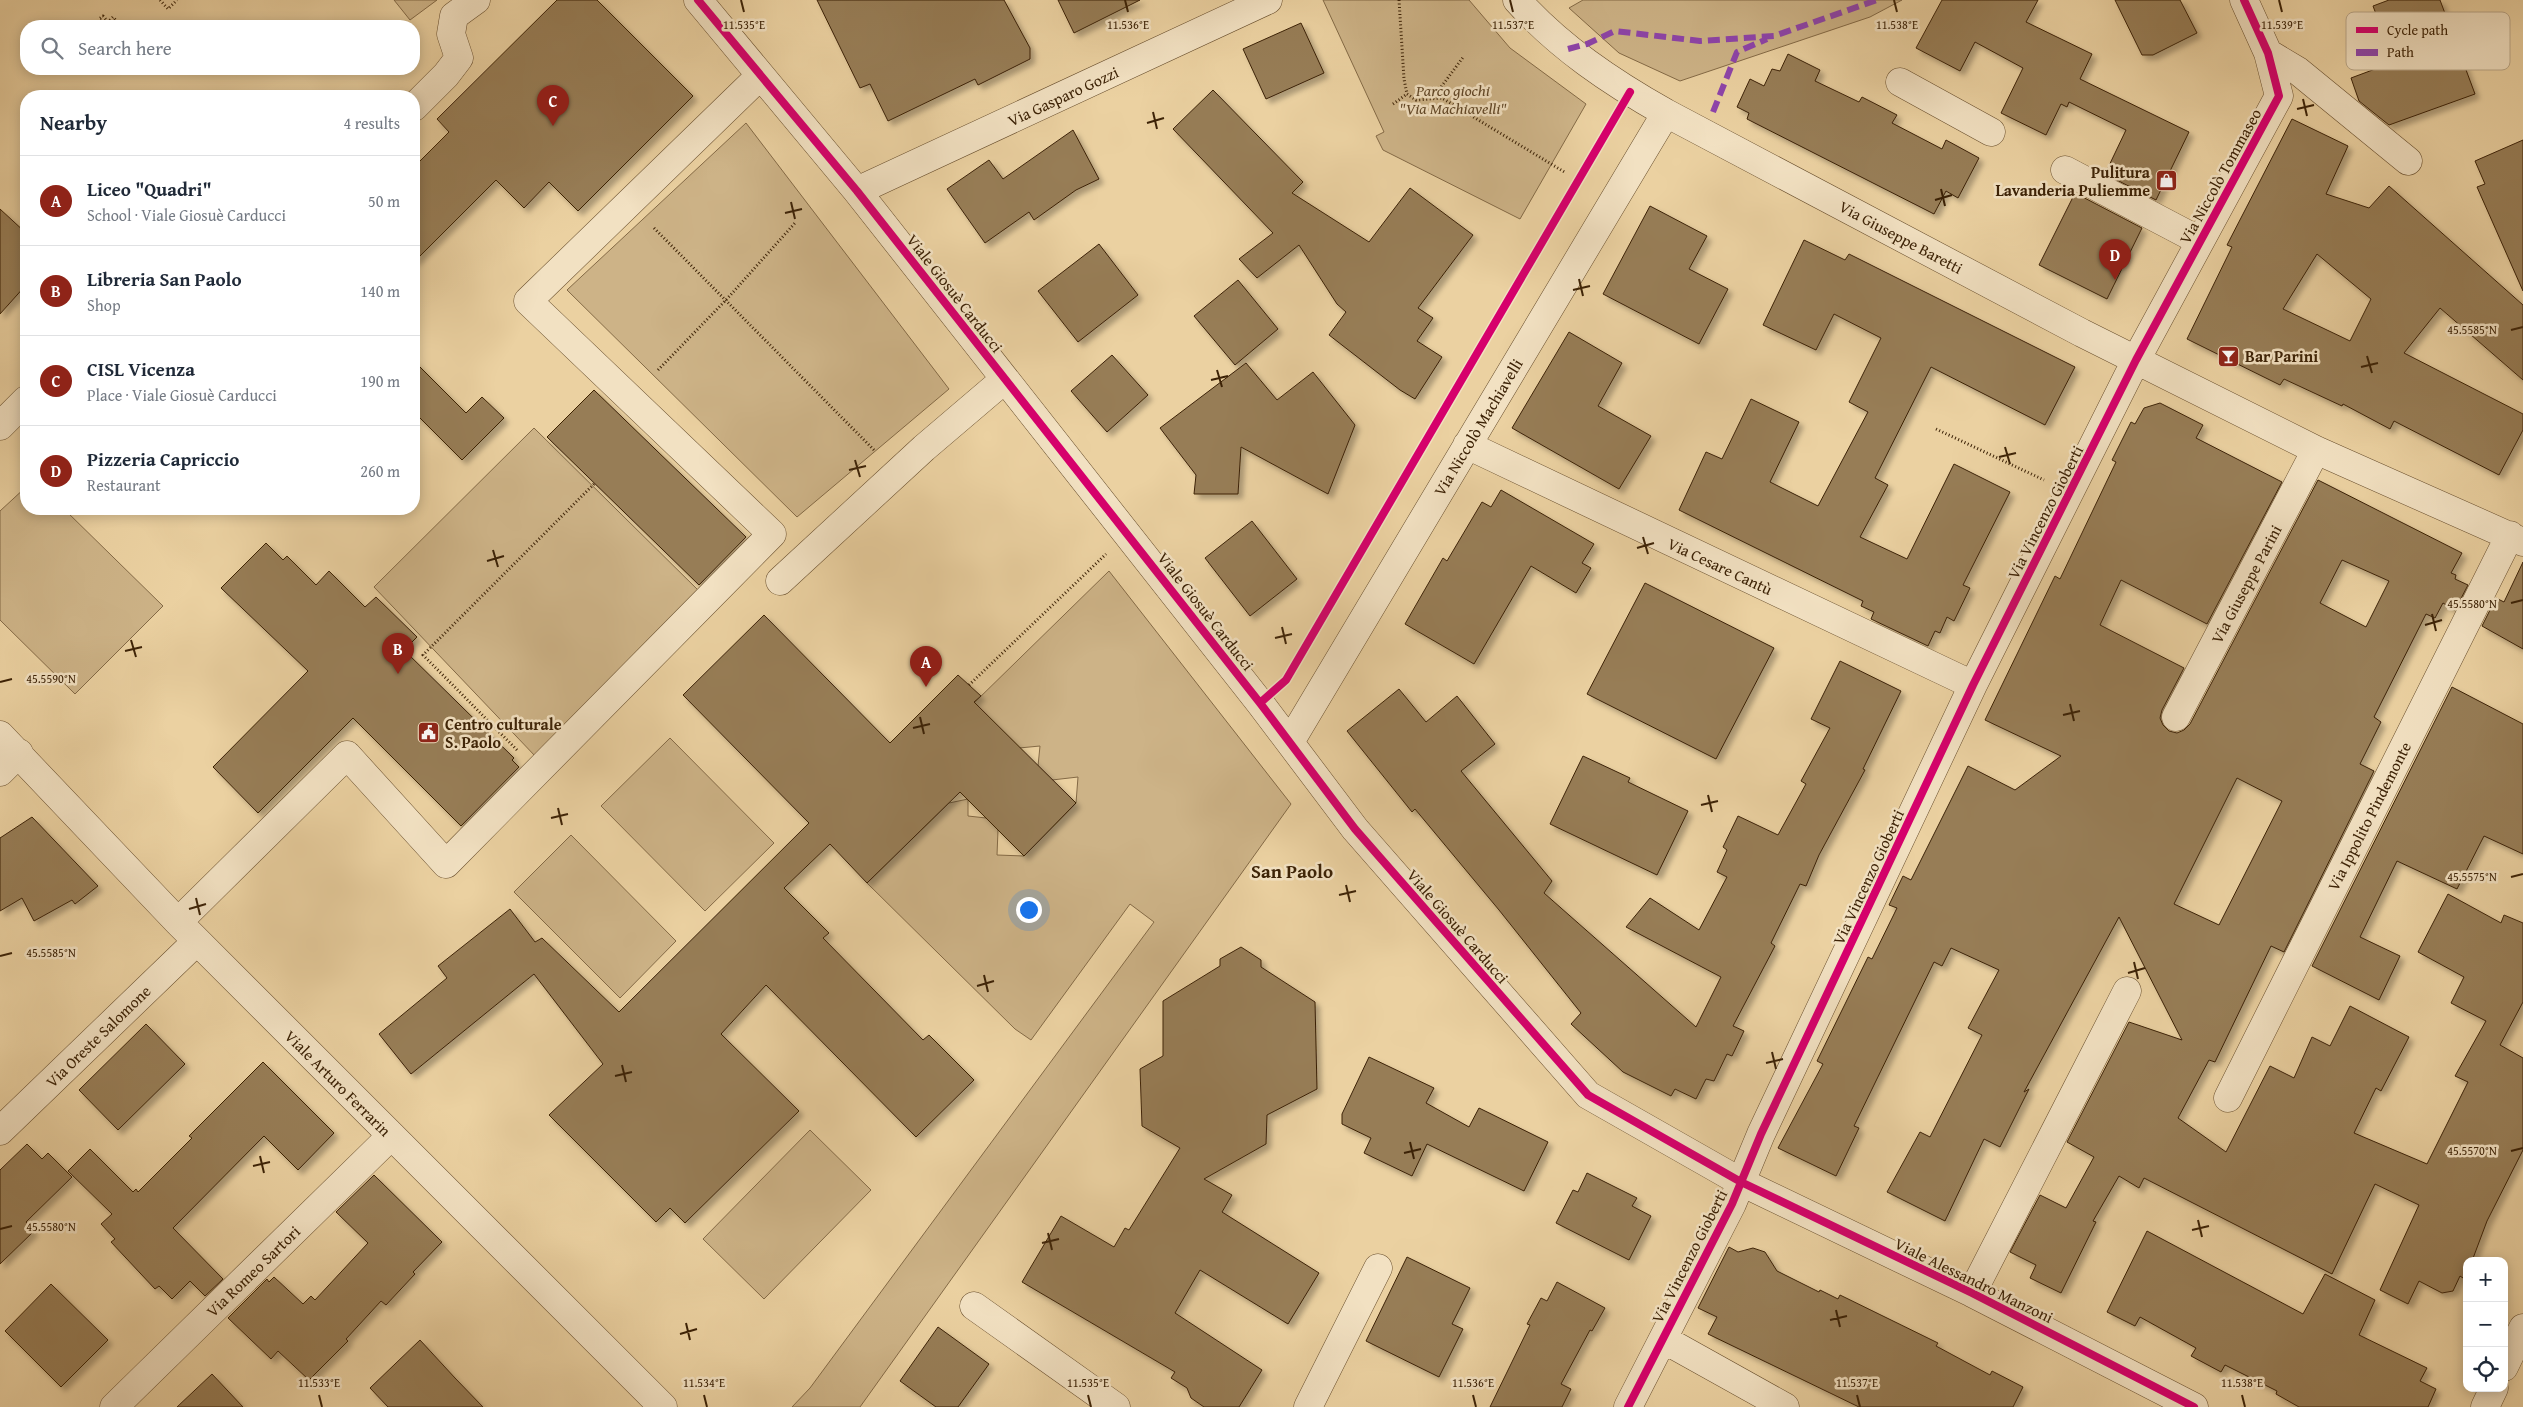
<!DOCTYPE html>
<meta charset="utf-8">
<style>
body{margin:0;font-family:"Gentium Book Plus",serif;background:#f2f2f3;color:#1f2937}
.controls{position:absolute;right:15px;bottom:15px;display:grid;overflow:hidden;border-radius:10px;box-shadow:0 2px 12px #0003}
.controls button{width:45px;height:45px;display:grid;place-items:center;padding:0;border:0;border-bottom:1px solid #e0e1e3;background:#fff;color:#1f2937;font:25px sans-serif}
.you{position:absolute;left:1028px;top:909px;width:18px;height:18px;margin:-12px;border:4px solid #fff;border-radius:50%;background:#1a73e8;box-shadow:0 0 0 8px #1a73e833}
.badge{display:grid;place-items:center;width:32px;height:32px;border-radius:50%;background:#8f2418;color:#fff;font-size:16px;font-weight:700}
.pin{position:absolute;translate:-50% -41px;filter:drop-shadow(0 1px 2px #0008)}
.pin::after{content:'';position:absolute;top:26px;width:18px;height:15px;background:inherit;clip-path:polygon(0 0,100% 0,50% 100%)}
.list{margin:0;padding:0;list-style:none}
h2{display:flex;justify-content:space-between;align-items:center;height:65px;margin:0;padding:0 20px;font-size:21px}
h2 small{font-size:16px;font-weight:400;color:#747a83}
.list li{display:grid;grid-template-columns:32px 1fr auto;gap:15px;align-items:center;box-sizing:border-box;height:90px;padding:0 20px;border-top:1px solid #e0e1e3}
.list b{display:block;font-size:19px;white-space:nowrap}
.list p{margin:0;font-size:16px;white-space:nowrap;color:#747a83}
.list em{font-size:16px;font-style:normal;color:#747a83}
.icon{flex:none;width:28px;height:28px;fill:none;stroke:currentColor;stroke-width:2;stroke-linecap:round;stroke-linejoin:round}
.map{position:relative;flex:none;width:2523px;height:1407px;overflow:hidden}
.search{position:absolute;background:#fff;box-shadow:0 2px 12px #0003;left:20px;top:20px;width:400px;height:55px;display:flex;align-items:center;gap:12px;box-sizing:border-box;padding:0 18px;border-radius:20px;color:#747a83;font-size:19px}
.panel{position:absolute;background:#fff;box-shadow:0 2px 12px #0003;left:20px;top:90px;width:400px;height:425px;border-radius:20px}
.map>svg:first-child{display:block}
</style>
<div class="map">
<svg width="2523" height="1407" viewBox="0 0 2523 1407">
<defs>
<filter id="shadow"><feDropShadow dx="4.5" dy="4.5" stdDeviation="2.5" flood-color="#0004"/></filter>
</defs>
<rect width="100%" height="100%" fill="#ebd1a1"/>
<filter id="stains"><feTurbulence type="fractalNoise" baseFrequency=".004" numOctaves="4"/><feColorMatrix values="0 0 0 0 .2 0 0 0 0 .09 0 0 0 0 .02 0 0 0 .5 -.17"/></filter>
<radialGradient id="worn" r=".72"><stop offset=".6" stop-color="#630" stop-opacity="0"/><stop offset="1" stop-color="#630" stop-opacity=".3"/></radialGradient>
<!-- green -->
<path fill="#cdb387" stroke="#846a46" d="M394,0H437L410,20Z
M1323,0H1469L1510,48L1586,104L1520,219L1383,150L1376,136L1384,132Z
M1583,0H1902L1870,17L1680,81L1619,53L1569,8Z
M746,123L949,389L797,517L567,290Z
M534,428L698,590L536,757L374,587Z
M26,487V509H64L163,606L75,694L0,620V511Z
M1109,571L1291,804L860,1407H792L810,1388L1154,922L1130,904L1031,1040L1015,1029L867,883L949,803L968,799V816L986,818L998,830L997,855L1024,856L1076,803L1078,777L1052,780L1038,766L1040,746L1019,748L974,703Z
M670,738L774,843L705,911L601,806Z
M571,835L676,941L620,998L514,892Z
M810,1130L871,1190L764,1299L703,1239Z"/>
<!-- building -->
<path fill="#977d57" stroke="#3c2206" fill-rule="evenodd" filter="url(#shadow)" d="M557,0H597L693,96L578,211L549,182L524,208L496,180L414,262V167L449,132L437,119Z
M817,0H1004L1030,48V59L978,85L975,79L888,121L870,84L860,88Z
M1058,0H1140L1074,33Z
M1942,0H2038L2026,22L2092,54L2080,79L2189,132L2156,200L2105,174L2126,130L2069,102L2067,107L2061,104L2046,135L2001,113L2023,68L1975,42L1960,71L1916,48Z
M2115,0H2180L2197,33L2153,55H2142Z
M2389,0H2440L2475,94L2389,125L2359,101L2351,78L2394,62L2373,6Z
M1301,23L1324,73L1266,99L1243,49Z
M1788,54L1820,70L1815,81L1859,102L1862,97L1897,115L1892,123L1942,149L1946,140L1979,158L1958,198L1946,191L1934,214L1747,119L1749,113L1737,107L1750,79L1764,86L1772,69L1780,71Z
M1213,90L1303,182L1292,193L1369,242L1410,188L1473,235L1418,308L1433,318L1417,341L1442,357L1415,399L1400,390L1329,335L1346,312L1337,304L1299,245L1257,278L1239,259L1273,233L1173,129Z
M2292,119L2348,146L2326,194L2369,208L2389,186L2523,305V380L2440,308L2404,353L2523,414V430L2499,475L2394,421L2390,429L2343,404L2342,406L2284,379L2280,385L2187,339L2232,247L2227,245ZM2317,254L2371,299L2350,341L2283,309Z
M1073,130L1099,179L1076,190L1034,220L1029,212L985,243L947,189L989,160L1003,179Z
M2523,140V291L2477,187L2485,184L2475,161Z
M2075,193L2142,228L2107,299L2039,265Z
M1650,206L1707,236L1689,269L1728,289L1699,344L1603,294Z
M0,209L26,233V285L0,314Z
M1804,240L1845,260L1849,254L2075,367L2045,425L1931,367L1875,478L1888,485L1860,537L1907,559L1954,464L2010,492L1963,585L1970,588L1954,621L1947,617L1940,633L1935,631L1928,646L1871,619L1874,612L1861,606L1863,601L1679,510L1706,452L1722,459L1751,399L1799,422L1770,482L1818,506L1868,412L1849,402L1881,338L1834,314L1816,350L1763,325Z
M1099,244L1138,295L1078,342L1038,291Z
M1238,280L1278,329L1235,365L1194,316Z
M1569,332L1622,363L1598,406L1651,436L1619,489L1512,428Z
M1112,355L1148,395L1107,432L1071,391Z
M414,361L466,413L482,397L504,418L462,460L414,412Z
M1246,363L1277,400L1313,372L1355,425L1328,494L1241,447L1238,494H1194L1196,475L1160,428Z
M594,390L746,537L699,585L547,437Z
M2160,403L2203,425L2196,438L2282,482L2207,624L2121,580L2100,625L2184,668L2162,710L2160,718L2163,725L2169,731L2177,733L2184,730L2190,724L2318,480L2462,553L2451,573L2456,575L2455,579L2468,585L2455,610L2443,603L2435,618L2426,614L2374,717L2381,722L2360,764L2374,771L2284,952L2271,946L2215,1062L2209,1060L2178,1118L2226,1152L2270,1066L2294,1078L2312,1037L2330,1046L2350,1006L2409,1037L2381,1091L2376,1088L2354,1133L2427,1164L2468,1082L2455,1076L2486,1021L2451,1003L2464,977L2418,952L2448,894L2501,923L2504,915L2523,923V1002L2500,1045L2523,1058V1150L2487,1221L2472,1261H2467V1271L2463,1278L2460,1276L2453,1291L2442,1293L2419,1281L2408,1304L2380,1290L2419,1205L2375,1184L2332,1274L2144,1178L2139,1188L2119,1176L2093,1221L2096,1222L2061,1293L2030,1278L2036,1265L2010,1252L2040,1195L2066,1208L2094,1157L2067,1142L2129,1022L2182,1040L2119,917L2024,1092L2029,1089L2000,1147L1984,1139L1945,1221L1887,1192L1920,1132L1930,1137L1982,1035L1968,1028L1999,970L1951,948L1942,966L1934,962L1854,1126L1859,1128L1836,1176L1778,1148L1823,1064L1817,1061L1846,1002L1868,957L1872,959L1897,908L1889,905L1903,876L1911,880L1968,766L2015,790L2061,756L1985,720L2055,576L2060,579L2116,462L2112,460L2131,422L2135,424L2144,408ZM2342,560L2389,581L2366,627L2320,603ZM2237,778L2282,801L2219,925L2174,904Z
M1501,490L1594,544L1582,563L1591,568L1576,593L1531,566L1474,664L1405,624L1443,558L1447,561L1482,502L1491,507Z
M1252,521L1297,579L1250,616L1205,558Z
M266,543L283,560L287,556L316,585L329,571L365,607L376,597L417,637L404,650L514,758L512,760L519,767L461,826L353,718L258,813L213,767L308,671L221,588Z
M2523,562V649L2482,626L2496,598L2504,602Z
M1645,583L1774,648L1716,759L1587,694Z
M764,615L890,743L958,675L981,696L974,702L1076,803L1024,856L960,792L867,883L830,844L784,888L829,933L823,938L923,1040L929,1035L974,1080L916,1137L766,985L721,1034L799,1111L685,1223L670,1208L656,1222L549,1115L603,1064L534,974L411,1074L379,1034L447,978L438,966L510,909L535,942L542,938L619,1012L809,823L683,695Z
M1840,661L1901,691L1863,769L1865,770L1819,855L1806,886L1800,884L1771,943L1775,946L1733,1026L1744,1031L1732,1056L1727,1054L1714,1081L1706,1079L1696,1099L1675,1089L1671,1096L1623,1072L1571,1024L1581,1013L1499,910L1415,809L1412,812L1347,731L1399,689L1426,722L1457,696L1495,744L1461,771L1552,881L1544,893L1696,1027L1721,977L1626,927L1650,898L1699,930L1727,877L1717,872L1727,850L1723,847L1738,816L1778,835L1806,784L1801,781L1830,728L1811,719Z
M2452,687L2523,724V854L2484,836L2457,889L2397,861L2360,937L2400,956L2379,1000L2312,966Z
M1583,756L1630,778L1628,782L1688,811L1657,875L1550,824Z
M32,817L98,886L75,904L72,900L34,921L22,898L0,911V838Z
M1241,947L1261,960V967L1315,1002L1317,1089L1267,1115L1266,1144L1204,1179L1232,1195L1222,1212L1319,1273L1288,1324L1200,1270L1175,1313L1262,1370L1239,1407H1204L1191,1398L1187,1388L1171,1378L1175,1372L1022,1282L1061,1216L1114,1247L1125,1228L1129,1230L1180,1148L1142,1126L1140,1069L1163,1056V1001L1220,966V959Z
M146,1024L185,1064L118,1130L79,1090Z
M1369,1057L1434,1088L1426,1103L1469,1127L1479,1108L1548,1142L1524,1191L1427,1144L1412,1176L1364,1153L1371,1138L1342,1124V1114Z
M263,1062L334,1133L298,1170L264,1136L173,1228L223,1279L205,1296L190,1281L172,1299L159,1286L155,1289L111,1242L115,1239L101,1224L112,1214L68,1171L90,1149L133,1192L136,1189L138,1192L192,1138L189,1136Z
M27,1144L42,1159L48,1153L72,1177L26,1222L34,1231L0,1264V1170Z
M1587,1173L1637,1198L1632,1206L1651,1216L1629,1260L1556,1223L1573,1190L1578,1192Z
M374,1175L442,1242L413,1272L415,1274L386,1305L381,1301L346,1339L348,1341L309,1380L278,1351L271,1359L228,1318L267,1279L269,1282L274,1277L303,1304L311,1296L315,1300L368,1243L336,1212Z
M2147,1231L2303,1314L2325,1274L2375,1300L2359,1335L2427,1368L2420,1381L2436,1389L2428,1407H2299L2276,1394L2277,1391L2225,1365L2221,1372L2191,1356L2196,1348L2140,1317L2135,1326L2107,1312Z
M1729,1247L1738,1252L1753,1248L1765,1252L1777,1271L1819,1292L1820,1290L1838,1299L1840,1295L1938,1343L1936,1346L1990,1375L1992,1371L2023,1387L2013,1407H1859L1708,1334L1717,1317L1698,1308Z
M1407,1257L1470,1288L1452,1324L1463,1329L1439,1377L1366,1341Z
M1557,1282L1605,1308L1592,1331L1590,1330L1561,1384L1571,1389L1562,1407H1490L1530,1325L1527,1324L1541,1298L1547,1301Z
M51,1284L108,1340L61,1387L5,1331Z
M938,1327L989,1364L958,1407H936L900,1381Z
M420,1340L455,1378L483,1407H388L370,1388Z
M212,1374L243,1407H177Z"/>
<g fill="none" stroke-linecap="round" stroke-linejoin="round">
<defs>
<path id="minor" d="M698,0L857,191L1260,703L1355,829L1588,1095L1741,1182L1972,1293L2194,1407
M1517,0C1559,47 1611,82 1666,113L2082,333L2316,450L2523,542
M2268,53L2298,71L2408,161
M1900,82L1991,132
M414,107L446,75L459,58L451,34L454,16L476,0
M2065,170L2200,241
M857,191L1268,0
M0,426L26,400
M1467,445L1973,685
M780,581L924,448L1005,379
M2176,717L2316,450
M0,735L178,922L663,1407
M1290,742L1666,113
M0,772L19,753
M178,922L347,755L446,864L772,534L528,301L760,76
M2228,1098L2510,535
M0,1131L197,941
M1972,1293L2127,991
M974,1306L1116,1407
M1663,1339L1785,1407
M2504,1367L2523,1328
M114,1407L391,1136
M1308,1407L1378,1268
M1628,1407L1732,1204L1761,1134L1973,685L2136,360L2279,96L2268,53L2244,0
M2485,1407L2494,1388"/>
</defs>
<!-- minor casing -->
<use href="#minor" stroke="#684e2d" stroke-width="29"/>
<!-- path -->
<path stroke="#3c2206" stroke-width="3" stroke-dasharray="1 2.5" stroke-linecap="butt" d="M160,0L168,9L177,0
M1399,0L1404,79L1407,94L1416,100L1442,98L1566,173
M105,26L99,19L103,16L108,22L113,17L121,26
M1433,98L1464,56
M1393,104L1407,94
M654,228L875,451
M658,370L726,300L795,223
M1936,429L2044,480
M969,685L1106,554
M517,750L423,655L594,484"/>
<!-- minor -->
<use href="#minor" stroke="#f2e1c2" stroke-width="28"/>
<!-- quiet -->
<path stroke="#8e44ad" stroke-width="6" stroke-dasharray="12 6" stroke-linecap="butt" d="M1568,49L1587,44L1615,31L1700,41L1774,36L1877,0
M1713,112L1737,52L1767,39"/>
<defs>
<path id="cycleway" d="M698,0L857,191L1260,703L1355,829L1588,1095L1741,1182L1972,1293L2194,1407
M1260,703L1286,680L1630,92
M1628,1407L1732,1204L1761,1134L1973,685L2136,360L2279,96L2268,53L2244,0"/>
</defs>
<!-- cycleway casing -->
<use href="#cycleway" stroke="#f2e1c2" stroke-width="11"/>
<!-- cycleway -->
<use href="#cycleway" stroke="#d6006c" stroke-width="8"/>
</g>
<!-- ticks -->
<path fill="none" stroke="#3c2206" stroke-width="2" d="M741,0L744,12M1125,0L1128,12M1510,0L1513,12M1894,0L1897,12M2279,0L2282,12M2303,99L2307,116M2297,109L2314,105M1153,112L1157,129M1147,123L1164,118M1941,189L1945,206M1935,200L1952,195M791,202L795,219M785,213L802,209M1579,279L1583,296M1573,290L1590,286M2511,330L2523,327M2367,356L2372,373M2361,367L2378,363M1217,370L1222,387M1211,380L1228,376M2005,447L2010,464M1999,457L2016,453M855,460L860,477M849,470L866,466M1643,537L1648,554M1637,548L1654,543M493,550L498,567M487,561L504,556M2511,603L2523,600M2432,614L2436,631M2425,625L2442,620M1282,627L1286,644M1275,638L1292,634M131,640L136,657M125,651L142,647M0,682L12,679M2070,704L2074,721M2063,715L2080,711M920,717L924,734M913,728L930,724M1708,795L1712,812M1701,805L1718,801M558,808L562,825M551,818L568,814M2511,877L2523,874M1346,885L1350,902M1339,895L1356,891M196,898L200,915M189,909L206,904M0,956L12,953M2134,962L2138,979M2128,973L2145,968M984,975L988,992M977,986L994,981M1772,1052L1776,1069M1766,1063L1783,1059M622,1065L626,1082M615,1076L632,1072M1410,1142L1414,1159M2511,1151L2523,1148M1404,1153L1421,1149M260,1156L264,1173M253,1166L270,1162M2198,1220L2202,1237M0,1229L12,1226M2192,1230L2209,1226M1048,1233L1052,1250M1042,1243L1059,1239M1836,1310L1840,1327M1830,1320L1847,1316M686,1323L690,1340M680,1334L697,1329M319,1395L322,1407M704,1395L707,1407M1088,1395L1091,1407M1473,1395L1476,1407M1857,1395L1860,1407M2242,1395L2245,1407"/>
<!-- icons -->
<defs>
<symbol id="shop-square" viewBox="-11 -11 22 22"><rect x="-9" y="-9" width="18" height="18" rx="4" fill="#8f2418" stroke="#f2e1c2"/><path d="M-5-2.5h2.3a2.7 3.5 0 0 1 5.4 0H5L5.5 6h-11ZM-1.5-2.5h3a1.5 2.3 0 0 0-3 0Z" fill="#fff"/></symbol>
<symbol id="bar-square" viewBox="-11 -11 22 22"><rect x="-9" y="-9" width="18" height="18" rx="4" fill="#8f2418" stroke="#f2e1c2"/><path d="M-6-5H6L.8 .8V4.5H3.5V6h-7V4.5H-.8V.8Z" fill="#fff"/></symbol>
<symbol id="civic-square" viewBox="-11 -11 22 22"><rect x="-9" y="-9" width="18" height="18" rx="4" fill="#8f2418" stroke="#f2e1c2"/><path d="M-.6-6.5H3V-4.5H.6V-3L4-1V1h2V6H-6V1h2V-1L-.6-3ZM-1.2 2.5V6h2.4V2.5Z" fill="#fff"/></symbol>
</defs>
<g fill-rule="evenodd">
<use href="#shop-square" x="2154" y="168" width="25" height="25"/>
<use href="#bar-square" x="2216" y="344" width="25" height="25"/>
<use href="#civic-square" x="416" y="720" width="25" height="25"/>
</g>
<g text-anchor="middle" stroke-width="5" stroke-linejoin="round" paint-order="stroke">
<!-- park labels -->
<g font-size="16" font-style="italic" fill="#604626" stroke="#f2e1c2">
<text x="1453" y="96">Parco giochi<tspan x="1453" dy="18">"Via Machiavelli"</tspan></text>
</g>
<!-- street labels -->
<g font-size="16" fill="#3c2206" stroke="#f2e1c2">
<text transform="translate(1063 96) rotate(-25)" y="6">Via Gasparo Gozzi</text>
<text transform="translate(2220 176) rotate(-61)" y="6">Via Niccolò Tommaseo</text>
<text transform="translate(1901 237) rotate(28)" y="6">Via Giuseppe Baretti</text>
<text transform="translate(955 293) rotate(52)" y="6">Viale Giosuè Carducci</text>
<text transform="translate(1478 427) rotate(-59)" y="6">Via Niccolò Machiavelli</text>
<text transform="translate(2045 512) rotate(-63)" y="6">Via Vincenzo Gioberti</text>
<text transform="translate(1720 566) rotate(25)" y="6">Via Cesare Cantù</text>
<text transform="translate(2246 584) rotate(-62)" y="6">Via Giuseppe Parini</text>
<text transform="translate(1206 611) rotate(52)" y="6">Viale Giosuè Carducci</text>
<text transform="translate(2369 816) rotate(-63)" y="6">Via Ippolito Pindemonte</text>
<text transform="translate(1868 877) rotate(-65)" y="6">Via Vincenzo Gioberti</text>
<text transform="translate(1458 926) rotate(49)" y="6">Viale Giosuè Carducci</text>
<text transform="translate(98 1036) rotate(-44)" y="6">Via Oreste Salomone</text>
<text transform="translate(338 1083) rotate(45)" y="6">Viale Arturo Ferrarin</text>
<text transform="translate(1689 1256) rotate(-63)" y="6">Via Vincenzo Gioberti</text>
<text transform="translate(253 1271) rotate(-44)" y="6">Via Romeo Sartori</text>
<text transform="translate(1974 1280) rotate(26)" y="6">Viale Alessandro Manzoni</text>
</g>
<!-- poi labels -->
<g font-size="16" font-weight="bold" fill="#3c2206" stroke="#f2e1c2" text-anchor="start">
<text x="2150" y="178" text-anchor="end">Pulitura<tspan x="2150" dy="18">Lavanderia Puliemme</tspan></text>
<text x="2245" y="362">Bar Parini</text>
<text x="445" y="730">Centro culturale<tspan x="445" dy="18">S. Paolo</tspan></text>
</g>
<!-- quarter labels -->
<g font-size="19" font-weight="bold" fill="#3c2206" stroke="#f2e1c2">
<text x="1292" y="878">San Paolo</text>
</g>
</g>
<!-- legend -->
<rect x="2346" y="12" width="164" height="58" rx="8" fill="#f2e1c2" stroke="#bba88a" stroke-width="1"/>
<rect x="2356" y="27" width="22" height="6" fill="#d6006c"/>
<rect x="2356" y="49" width="22" height="7" fill="#8e44ad"/>
<g font-size="14" fill="#3c2206">
<text x="2387" y="35">Cycle path</text>
<text x="2387" y="57">Path</text>
</g>
<g font-size="12" text-anchor="middle" fill="#3c2206" stroke="#f2e1c2" stroke-width="5" stroke-linejoin="round" paint-order="stroke">
<text x="1513" y="29">11.537°E</text>
<text x="2282" y="29">11.539°E</text>
<text x="744" y="29">11.535°E</text>
<text x="1128" y="29">11.536°E</text>
<text x="1897" y="29">11.538°E</text>
<text x="2472" y="334">45.5585°N</text>
<text x="2472" y="608">45.5580°N</text>
<text x="51" y="683">45.5590°N</text>
<text x="2472" y="881">45.5575°N</text>
<text x="51" y="957">45.5585°N</text>
<text x="2472" y="1155">45.5570°N</text>
<text x="51" y="1231">45.5580°N</text>
<text x="319" y="1387">11.533°E</text>
<text x="704" y="1387">11.534°E</text>
<text x="1088" y="1387">11.535°E</text>
<text x="1473" y="1387">11.536°E</text>
<text x="1857" y="1387">11.537°E</text>
<text x="2242" y="1387">11.538°E</text>
</g>
<rect width="100%" height="100%" filter="url(#stains)"/>
<rect width="100%" height="100%" fill="url(#worn)"/>
</svg>
<div class="controls">
<button>+</button>
<button>−</button>
<button><svg class="icon" aria-label="locate" viewBox="0 0 24 24"><circle cx="12" cy="12" r="6"/><path d="M12 2v4M12 18v4M2 12h4M18 12h4"/></svg></button>
</div>
<div class="you"></div>
<div class="pin badge" style="left:926px;top:687px">A</div>
<div class="pin badge" style="left:398px;top:674px">B</div>
<div class="pin badge" style="left:553px;top:126px">C</div>
<div class="pin badge" style="left:2115px;top:280px">D</div>
<div class="search"><svg class="icon" aria-label="search" viewBox="0 0 24 24"><circle cx="10" cy="10" r="6"/><path d="M15 15l6 6"/></svg>Search here</div>
<section class="panel">
<h2>Nearby<small>4 results</small></h2>
<ul class="list">
<li><span class="badge">A</span><div><b>Liceo &quot;Quadri&quot;</b><p>School · Viale Giosuè Carducci</p></div><em>50 m</em></li>
<li><span class="badge">B</span><div><b>Libreria San Paolo</b><p>Shop</p></div><em>140 m</em></li>
<li><span class="badge">C</span><div><b>CISL Vicenza</b><p>Place · Viale Giosuè Carducci</p></div><em>190 m</em></li>
<li><span class="badge">D</span><div><b>Pizzeria Capriccio</b><p>Restaurant</p></div><em>260 m</em></li>
</ul>
</section>
</div>
